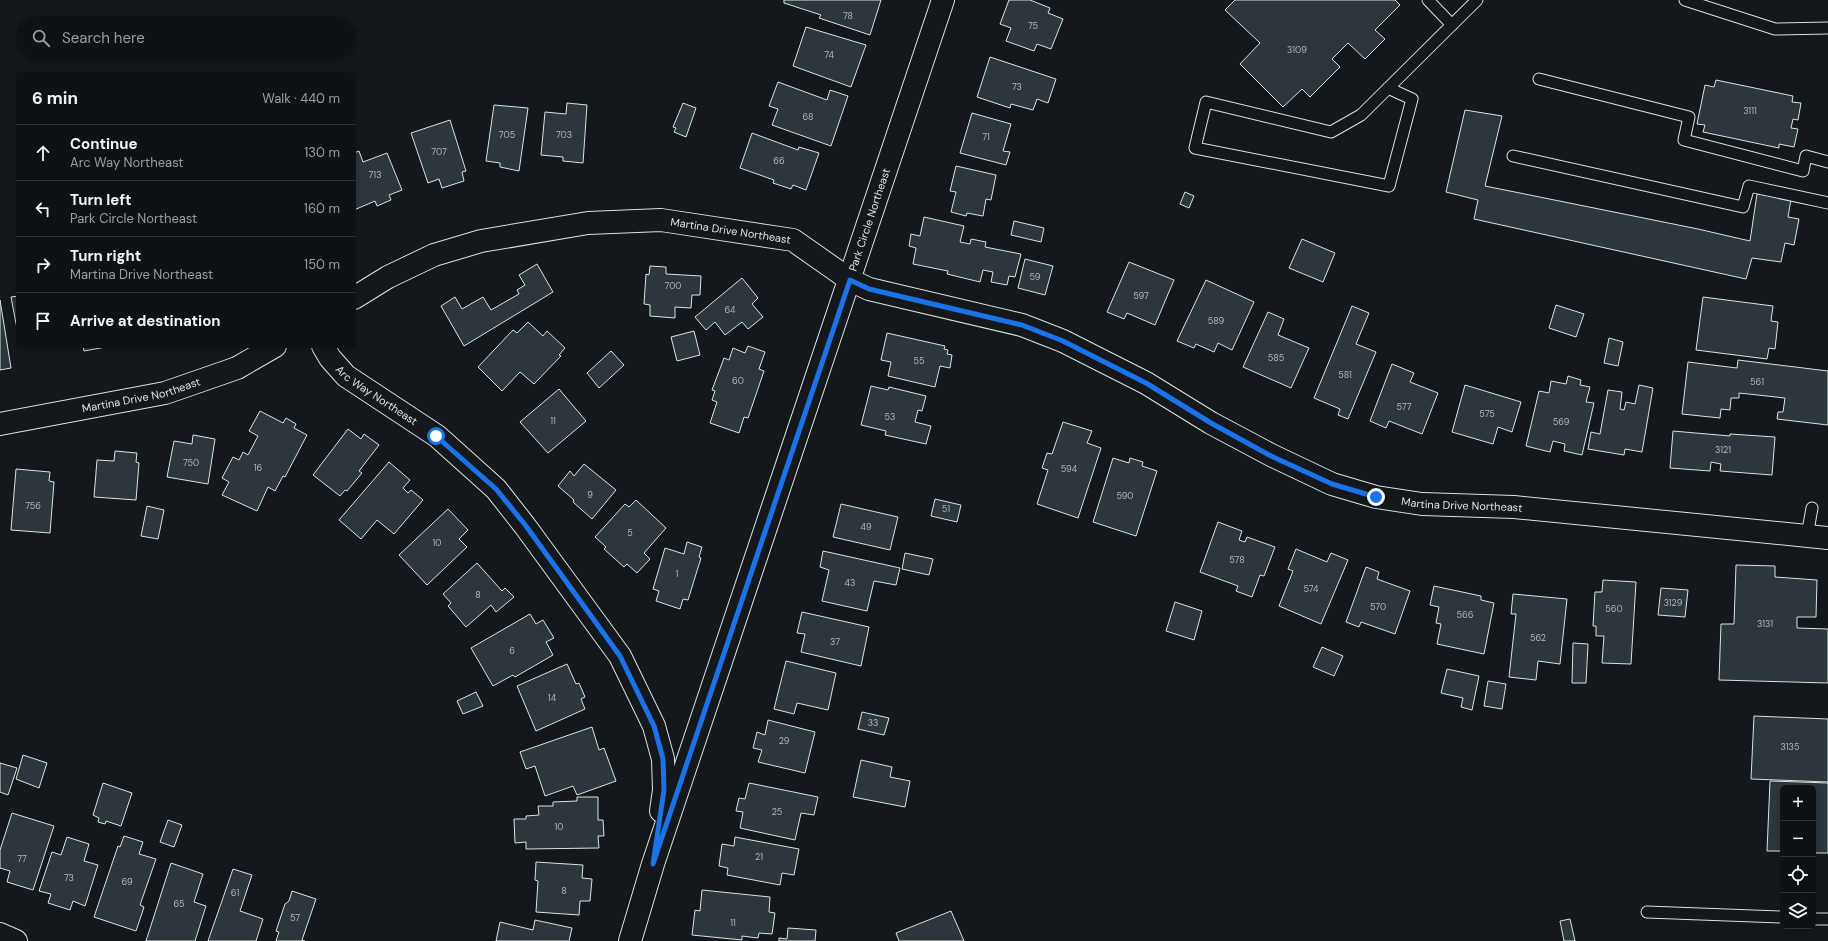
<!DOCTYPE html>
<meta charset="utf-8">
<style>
body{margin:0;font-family:"DM Sans",sans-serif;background:#1d2022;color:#f1f3f6}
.controls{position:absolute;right:12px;bottom:12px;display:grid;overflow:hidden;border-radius:6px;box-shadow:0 2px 6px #0003}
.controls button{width:36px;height:36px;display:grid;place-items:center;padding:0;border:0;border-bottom:1px solid #2f3234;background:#0f1215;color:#f1f3f6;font:20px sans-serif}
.stop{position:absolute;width:12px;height:12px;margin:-9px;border:3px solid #1a73e8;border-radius:50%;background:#fff}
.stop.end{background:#1a73e8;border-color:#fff;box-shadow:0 1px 4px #0008}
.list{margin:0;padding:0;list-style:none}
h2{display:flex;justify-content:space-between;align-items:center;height:52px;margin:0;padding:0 16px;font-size:17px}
h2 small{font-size:13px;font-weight:400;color:#9b9ea0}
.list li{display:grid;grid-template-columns:26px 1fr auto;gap:12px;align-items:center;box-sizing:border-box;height:56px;padding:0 16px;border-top:1px solid #2f3234}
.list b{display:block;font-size:15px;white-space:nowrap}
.list p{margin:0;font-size:13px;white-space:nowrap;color:#9b9ea0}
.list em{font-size:13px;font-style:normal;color:#9b9ea0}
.icon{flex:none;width:22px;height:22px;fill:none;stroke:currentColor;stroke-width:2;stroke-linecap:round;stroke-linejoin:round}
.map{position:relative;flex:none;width:1828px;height:941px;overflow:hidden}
.search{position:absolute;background:#0f1215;box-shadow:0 2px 6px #0003;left:16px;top:16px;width:340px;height:44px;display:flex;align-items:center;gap:10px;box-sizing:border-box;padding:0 14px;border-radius:22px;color:#9b9ea0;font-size:15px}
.panel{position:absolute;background:#0f1215;box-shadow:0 2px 6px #0003;left:16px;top:72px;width:340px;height:276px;border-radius:6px}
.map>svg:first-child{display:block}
</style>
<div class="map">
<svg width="1828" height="941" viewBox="0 0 1828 941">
<rect width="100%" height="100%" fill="#14181c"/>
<!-- building -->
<path fill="#2c363c" stroke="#d8e6dc" d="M784,0H881L870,35L819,18L821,15L784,3Z
M1009,0H1030L1050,8L1048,13L1063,19L1051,49L1037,44L1034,51L1006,41L1011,28L1000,24Z
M1235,0H1395L1400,5L1375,30L1385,39L1365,59L1348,43L1332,59L1340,67L1310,97L1302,89L1283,107L1240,64L1260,43L1225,10Z
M273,17L275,23H254Z
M806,27L866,45L851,87L793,66Z
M990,57L1056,79L1048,103L1037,99L1033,110L1011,104L1010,108L977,97Z
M1716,80L1793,96L1792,102L1801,103L1798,120L1793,119L1791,128L1798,129L1794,147L1779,144V148L1703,132L1705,125L1697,124L1705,85L1714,87Z
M778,82L827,100L830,90L848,96L831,146L772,125L778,109L769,106Z
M567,103L587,105L583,163L563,161V157L541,155L545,112L566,114Z
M683,103L696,108L686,137L674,132L676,128L673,127Z
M494,105L528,108L519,171L500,167V163L486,161Z
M1465,110L1502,116L1485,186L1698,229L1750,241L1757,194L1791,199L1788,217L1799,219L1794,245L1785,243L1781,262L1752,258L1746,279L1474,219L1478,200L1446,192Z
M972,113L1011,124L1003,151L1010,152L1006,165L960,153Z
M450,120L466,171L462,172L464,181L442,188L439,179L428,183L411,133Z
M752,133L798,150L799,147L819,153L806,190L793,185L791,189L773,183L774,180L740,168Z
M359,151L363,162L387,153L402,190L389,195L391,200L377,206L375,201L354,210V153Z
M956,166L996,175L991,200L986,199L983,216L967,213L966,216L951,212L956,192L950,191Z
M1185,192L1194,196L1189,208L1180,204Z
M924,217L964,226L960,242L970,244L971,239L986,242L985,247L1021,254L1015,277L1009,276L1007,285L991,282L993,272L983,270L980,282L947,274L948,271L913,264L916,248L909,246L911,234L920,236Z
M1014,221L1044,228L1041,242L1011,235Z
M1302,239L1335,253L1323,282L1289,268Z
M1025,259L1053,266L1045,295L1018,288Z
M1129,262L1174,280L1155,325L1127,313L1124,319L1107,312Z
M537,264L553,292L464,346L441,306L455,297L462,309L483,297L491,310L519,294L517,290L525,285L519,275Z
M650,266L666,267V274L701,276L700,295H692L691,308L675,307V318L650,316V305L644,304L646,274L649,275Z
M742,278L758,298L752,304L763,317L748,329L742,322L725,335L715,322L706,330L695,317Z
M1206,280L1254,302L1232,350L1218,343L1214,352L1196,344L1194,348L1177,341Z
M18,296V334L11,297Z
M1703,297L1773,306L1771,321L1778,322L1775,349L1769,348L1767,359L1696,350Z
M0,300L11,368L0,370Z
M1556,305L1584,314L1576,337L1549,328Z
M1352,306L1369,313L1356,344L1376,352L1348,419L1338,415L1340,409L1314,398Z
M1268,312L1284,319L1278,335L1309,348L1291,388L1243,367Z
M528,322L543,336L547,331L565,348L559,355L561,356L534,384L520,372L502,391L478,367L513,330L517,333Z
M694,331L700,355L677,361L671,337Z
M887,333L945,346L944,349L948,350L947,354L952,355L950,368L940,366L935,387L888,376L891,362L881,360Z
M1609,338L1623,342L1618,366L1604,363Z
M83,346H112L84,351Z
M748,346L765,352L759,369L764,371L748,418L744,417L739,433L710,423L717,402L712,400L715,391L712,390L724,358L729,360L733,348L745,353Z
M611,351L624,365L599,388L587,373Z
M1738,360L1828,371V425L1777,419L1778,412H1783L1785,398L1739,393V398H1731L1730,410L1721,409L1720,418L1682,414L1688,362L1737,368Z
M1392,364L1414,373L1410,382L1438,393L1422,434L1389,421L1386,428L1370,421Z
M1568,376L1581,380L1580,385L1590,387L1586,402L1594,403L1582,455L1564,451L1565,444L1553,441L1550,452L1526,446L1539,391L1549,393L1551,381L1566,384Z
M1465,385L1521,402L1512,432L1498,427L1493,444L1452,432Z
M1639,385L1653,388L1642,452L1625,449L1624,455L1588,449L1591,432L1600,434L1608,390L1622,392L1620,409L1624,410L1626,402L1635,404Z
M871,386L888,390L889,387L926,396L922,411L918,410L915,422L931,426L926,444L885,435L886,431L861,425Z
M559,389L586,421L548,453L520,422Z
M260,411L283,423L286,418L296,424L294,428L307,435L285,477L283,476L275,491L268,487L257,511L222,495L229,482L222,478L233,457L239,460L243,452L248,455L258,436L249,431Z
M1063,422L1092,431L1087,443L1101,448L1078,518L1037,504L1048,470L1042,468L1047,453L1052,454Z
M348,429L361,439L364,434L379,445L359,471L362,473L347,491L345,490L340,496L313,475Z
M1673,431L1730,436V434L1775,437L1772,475L1720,471L1721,464L1711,462L1710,471L1670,468Z
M193,435L215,439L208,484L167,477L174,441L192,444Z
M115,451L137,453L136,462L139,463L136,500L94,497L97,460L114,461Z
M1113,458L1129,463L1130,458L1143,462L1142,466L1157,471L1136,536L1093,522Z
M389,462L410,480L403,488L408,493L411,490L423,500L394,534L377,520L361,539L339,520Z
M584,464L616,490L592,519L573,502L574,500L558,486L570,471L574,476Z
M16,469L50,472L49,481L54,482L50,533L11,530Z
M935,499L961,505L957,522L931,516Z
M636,500L666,528L644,553L650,559L637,573L627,564L624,567L604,549L606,547L595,537L625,504L629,507Z
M841,504L898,517L890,550L833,537Z
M147,506L164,510L158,539L141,536Z
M448,509L468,530L459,539L467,547L427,585L399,555Z
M1218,522L1242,531L1239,540L1245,542L1247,537L1275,547L1264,576L1260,575L1252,597L1236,591L1238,586L1200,572Z
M687,542L702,547L699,557L701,558L688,600L683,599L680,609L656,601L659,591L653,589L665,548L684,554Z
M1296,549L1327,562L1331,553L1348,560L1321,624L1279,606L1293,571L1288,569Z
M823,551L900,568L896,585L874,581L867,611L822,601L829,570L820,567Z
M905,553L933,559L929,575L902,569Z
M477,563L502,591L505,588L514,597L496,612L491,605L466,627L448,606L451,603L443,594Z
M1736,565L1775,566V577L1817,580L1816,617H1797V628L1828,629V683L1719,680L1721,624H1734Z
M1366,567L1379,572L1377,579L1410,591L1395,634L1361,622L1359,627L1346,622Z
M1603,580L1636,582L1631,664L1602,663L1604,636H1596V626H1593L1595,592H1602Z
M1434,586L1481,596V600L1494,603L1484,654L1437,644L1441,624L1436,623L1439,607L1430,605Z
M1661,588L1688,590L1685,617L1658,615Z
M1513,594L1567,599L1560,664L1538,661L1536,680L1509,677L1516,614H1511Z
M1175,602L1202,611L1194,640L1166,631Z
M802,612L869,627L861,666L801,652L805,634L797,633Z
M530,614L536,624L543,620L554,638L546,642L553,655L515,677L513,675L493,686L471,648Z
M1573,643L1588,644L1586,683H1572Z
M1322,647L1343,656L1334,676L1313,667Z
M786,661L836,673L828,710L797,703L794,714L774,709Z
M567,664L576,684L579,683L585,697L581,699L585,709L536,731L517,686Z
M1447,669L1479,676L1472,710L1461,707L1463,698L1441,693Z
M1488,681L1506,684L1502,709L1484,706Z
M476,692L483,706L463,714L457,701Z
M862,712L889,718L884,735L858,729Z
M1754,716L1828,719V782L1751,779Z
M768,720L815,732L805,773L758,762L762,750L753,748L757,732L765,735Z
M592,727L599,750L604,748L616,781L577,795L573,786L545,796L535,766L526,769L520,752Z
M23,755L47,763L39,788L16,779Z
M861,760L892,767L890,777L910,781L905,807L853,797Z
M0,763L17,768L8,795L0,792Z
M1770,781L1828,783V853H1813V788H1783V851H1767Z
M103,783L132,793L121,826L106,821L105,824L98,822L99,818L93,815Z
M749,783L818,797L814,815L801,813L795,840L740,828L743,812L736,811L739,798L745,799Z
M577,797H598V820H603L604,836H598L599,848L526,849V842L515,843L514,819H526V816L539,815L538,806H553V802L577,801Z
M12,813L54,826L33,890L7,882L10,871L0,868V850Z
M168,820L182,825L174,847L160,842Z
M124,836L143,842L139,854L156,859L140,905L144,907L136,931L94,917L118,846L120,847Z
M67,837L89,844L84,861L98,865L85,906L73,901L70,910L48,903L51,894L39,891L52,852L61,855Z
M735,837L799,849L794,875L782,873L780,885L727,875L728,868L719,866L722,844L734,846Z
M536,862L583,865L582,878L592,879L590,901H580L579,915L536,912L538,881L535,880Z
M171,863L203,874L194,902L206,906L195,941H146Z
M233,869L252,875L240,911L263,919L256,941H208Z
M702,890L770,897L769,912L775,913L772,934L759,933L758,938L742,936V940L692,935L695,910L700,911Z
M292,891L316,899L302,940L305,941H276L279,932L276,931L285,904L289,901Z
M951,911L964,941H899L896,933Z
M1570,919L1575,941H1564L1560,921Z
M535,920L572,928L569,941H496L500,922L533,930Z
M788,928L816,930L815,941H779V938L787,939Z"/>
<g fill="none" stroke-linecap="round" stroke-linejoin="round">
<defs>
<path id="service" d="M1428,0L1452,25
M1685,0L1775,29L1828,28
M1539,79L1689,117L1684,140L1803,171L1806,156L1828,162
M1388,88L1412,99L1389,186L1195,148L1206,102L1331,132L1361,115L1477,0
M1513,156L1743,207L1749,186L1828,203
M1807,536L1812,508
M1647,912L1783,917
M1813,919H1828"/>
<g id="minor">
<path id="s1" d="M354,298L388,277L434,255L481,241L588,223L661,220L793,240L850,280L869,289L1022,325L1063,341L1146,383L1211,423L1271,455L1332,484L1376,497L1422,504L1514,507L1828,538"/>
<path id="s2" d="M323,346L330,358L346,376L437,436L496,489L525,526L620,656L654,726L663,759L664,790L661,811"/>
<path id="s3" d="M0,424L165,393L237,368L275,346"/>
<path d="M0,934L16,941"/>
<path id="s4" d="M630,941L653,864L943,0"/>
</g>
</defs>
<!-- service casing -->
<use href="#service" stroke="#d8e6dc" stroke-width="13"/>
<!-- minor casing -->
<use href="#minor" stroke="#d8e6dc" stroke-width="24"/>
<!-- service -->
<use href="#service" stroke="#14181c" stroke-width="11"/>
<!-- minor -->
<use href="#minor" stroke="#14181c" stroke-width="22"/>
</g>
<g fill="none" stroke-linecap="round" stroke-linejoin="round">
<!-- route -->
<path stroke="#1a73e8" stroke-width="5" d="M436,436L496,489L526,526L620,656L654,726L663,759L664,790L653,864L850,280L869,289L1022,325L1063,341L1146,383L1211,423L1271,456L1332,484L1376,497"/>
</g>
<g text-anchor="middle" stroke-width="3" stroke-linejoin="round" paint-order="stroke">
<!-- number labels -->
<g font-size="9" fill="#adbab4">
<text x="848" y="19">78</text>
<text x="1033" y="29">75</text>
<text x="1297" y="53">3109</text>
<text x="829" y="58">74</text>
<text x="1017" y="90">73</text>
<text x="1750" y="114">3111</text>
<text x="808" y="120">68</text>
<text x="507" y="138">705</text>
<text x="564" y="138">703</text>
<text x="986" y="140">71</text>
<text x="439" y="155">707</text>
<text x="779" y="164">66</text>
<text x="375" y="178">713</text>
<text x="1035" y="280">59</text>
<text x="673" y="289">700</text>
<text x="1141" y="299">597</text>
<text x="730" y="313">64</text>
<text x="1216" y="324">589</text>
<text x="1276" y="361">585</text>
<text x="919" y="364">55</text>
<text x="1345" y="378">581</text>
<text x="738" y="384">60</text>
<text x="1757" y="385">561</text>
<text x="1404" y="410">577</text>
<text x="1487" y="417">575</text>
<text x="890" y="420">53</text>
<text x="553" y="424">11</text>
<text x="1561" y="425">569</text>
<text x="1723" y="453">3121</text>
<text x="191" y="466">750</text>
<text x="258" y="471">16</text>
<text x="1069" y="472">594</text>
<text x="590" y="498">9</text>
<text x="1125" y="499">590</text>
<text x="33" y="509">756</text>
<text x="946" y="512">51</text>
<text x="866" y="530">49</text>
<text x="630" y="536">5</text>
<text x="437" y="546">10</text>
<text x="1237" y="563">578</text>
<text x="677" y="577">1</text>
<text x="850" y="586">43</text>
<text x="1311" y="592">574</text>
<text x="478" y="598">8</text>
<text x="1673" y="606">3129</text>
<text x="1378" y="610">570</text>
<text x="1614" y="612">560</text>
<text x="1465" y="618">566</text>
<text x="1765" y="627">3131</text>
<text x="1538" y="641">562</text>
<text x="835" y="645">37</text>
<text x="512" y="654">6</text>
<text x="552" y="701">14</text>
<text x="873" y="726">33</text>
<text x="784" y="744">29</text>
<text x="1790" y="750">3135</text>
<text x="777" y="815">25</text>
<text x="559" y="830">10</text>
<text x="759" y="860">21</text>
<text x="22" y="862">77</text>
<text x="69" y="881">73</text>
<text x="127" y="885">69</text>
<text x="564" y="894">8</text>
<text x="235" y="896">61</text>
<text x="179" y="907">65</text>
<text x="295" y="921">57</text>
<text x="733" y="926">11</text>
</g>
<!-- street labels -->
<g font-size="11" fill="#d8e6dc" stroke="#14181c">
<text dy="4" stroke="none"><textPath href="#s4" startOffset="760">Park Circle Northeast</textPath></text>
<text dy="4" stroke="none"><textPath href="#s1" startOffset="392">Martina Drive Northeast</textPath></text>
<text dy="4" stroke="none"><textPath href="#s3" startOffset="144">Martina Drive Northeast</textPath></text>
<text dy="4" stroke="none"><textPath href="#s2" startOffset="74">Arc Way Northeast</textPath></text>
<text dy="4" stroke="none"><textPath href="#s1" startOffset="1184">Martina Drive Northeast</textPath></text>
</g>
</g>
</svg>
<div class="controls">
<button>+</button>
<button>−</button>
<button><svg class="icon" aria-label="locate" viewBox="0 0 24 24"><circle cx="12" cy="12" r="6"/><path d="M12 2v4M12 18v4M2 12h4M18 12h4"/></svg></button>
<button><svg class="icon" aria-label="layers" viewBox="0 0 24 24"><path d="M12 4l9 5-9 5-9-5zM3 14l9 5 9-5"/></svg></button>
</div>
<div class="stop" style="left:436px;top:436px"></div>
<div class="stop end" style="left:1376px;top:497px"></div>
<div class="search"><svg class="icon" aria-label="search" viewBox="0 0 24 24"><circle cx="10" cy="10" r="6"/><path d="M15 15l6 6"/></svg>Search here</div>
<section class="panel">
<h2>6 min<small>Walk · 440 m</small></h2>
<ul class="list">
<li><svg class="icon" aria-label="ahead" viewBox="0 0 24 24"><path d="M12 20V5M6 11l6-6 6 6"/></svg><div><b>Continue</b><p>Arc Way Northeast</p></div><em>130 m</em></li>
<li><svg class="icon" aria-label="left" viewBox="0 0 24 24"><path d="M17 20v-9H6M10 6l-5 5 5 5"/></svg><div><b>Turn left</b><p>Park Circle Northeast</p></div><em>160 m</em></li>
<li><svg class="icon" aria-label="right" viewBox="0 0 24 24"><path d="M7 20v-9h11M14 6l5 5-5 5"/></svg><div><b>Turn right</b><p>Martina Drive Northeast</p></div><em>150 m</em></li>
<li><svg class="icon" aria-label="arrive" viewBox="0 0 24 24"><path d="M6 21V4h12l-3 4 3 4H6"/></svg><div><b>Arrive at destination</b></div></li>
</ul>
</section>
</div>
